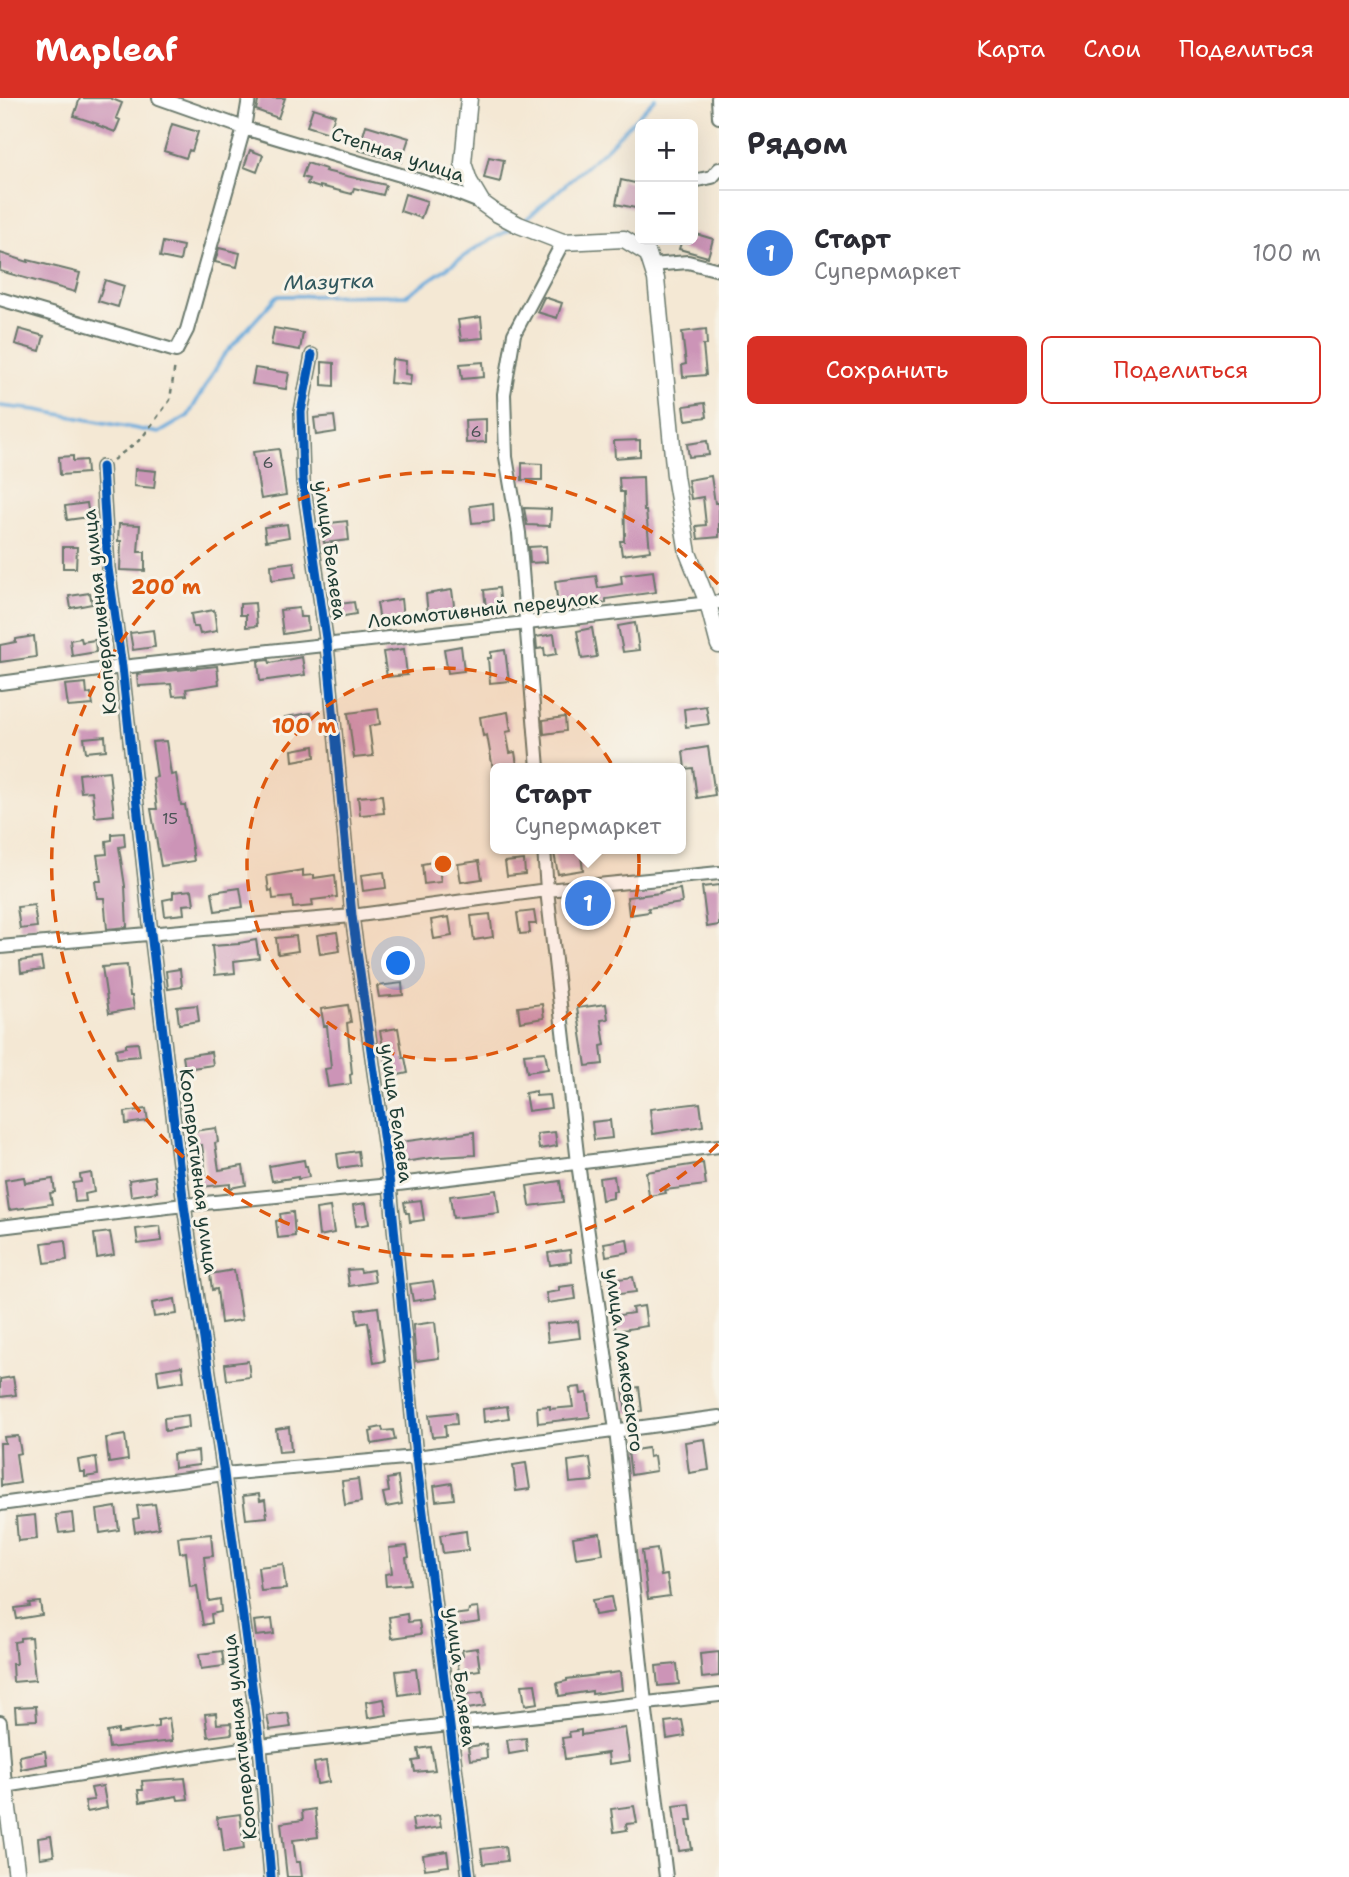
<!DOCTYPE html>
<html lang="ru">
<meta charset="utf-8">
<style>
body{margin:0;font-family:"Shantell Sans",sans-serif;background:#f2f2f3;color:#2b2b33}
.controls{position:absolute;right:21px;top:21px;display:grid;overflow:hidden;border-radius:10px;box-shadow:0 7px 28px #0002}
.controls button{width:63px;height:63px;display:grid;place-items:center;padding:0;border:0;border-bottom:2px solid #e1e1e2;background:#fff;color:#2b2b33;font:35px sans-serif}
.you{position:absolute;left:399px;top:866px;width:24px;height:24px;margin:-18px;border:5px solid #fff;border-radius:50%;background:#1a73e8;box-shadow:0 0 0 10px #1a73e833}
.badge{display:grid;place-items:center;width:46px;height:46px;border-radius:50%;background:#d93025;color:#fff;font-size:23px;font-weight:700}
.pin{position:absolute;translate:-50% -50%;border:4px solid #fff;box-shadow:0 2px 7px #0006}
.popup{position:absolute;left:490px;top:665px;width:196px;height:91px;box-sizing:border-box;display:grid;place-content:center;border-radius:10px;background:#fff;filter:drop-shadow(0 2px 5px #0005);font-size:23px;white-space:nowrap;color:#7c7c81}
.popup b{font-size:26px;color:#2b2b33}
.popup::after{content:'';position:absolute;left:50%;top:100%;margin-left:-14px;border:14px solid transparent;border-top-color:#fff}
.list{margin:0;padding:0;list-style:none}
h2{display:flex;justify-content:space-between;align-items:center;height:91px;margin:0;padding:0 28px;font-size:30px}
h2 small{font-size:23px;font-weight:400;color:#7c7c81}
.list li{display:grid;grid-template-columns:46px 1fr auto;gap:21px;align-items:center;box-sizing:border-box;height:126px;padding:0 28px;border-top:2px solid #e1e1e2}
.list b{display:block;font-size:26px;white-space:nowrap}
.list p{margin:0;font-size:23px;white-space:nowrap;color:#7c7c81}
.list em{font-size:23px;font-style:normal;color:#7c7c81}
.actions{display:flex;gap:14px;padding:21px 28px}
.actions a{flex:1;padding:16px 0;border:2px solid #d93025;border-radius:10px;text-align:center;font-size:24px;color:#d93025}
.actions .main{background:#d93025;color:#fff}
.map{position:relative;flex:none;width:719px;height:1779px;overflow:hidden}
header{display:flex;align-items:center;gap:42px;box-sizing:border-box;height:98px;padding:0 35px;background:#d93025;color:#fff}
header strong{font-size:33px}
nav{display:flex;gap:38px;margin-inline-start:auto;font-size:24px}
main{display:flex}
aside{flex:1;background:#fff}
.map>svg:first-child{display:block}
</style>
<header>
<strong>Mapleaf</strong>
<nav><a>Карта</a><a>Слои</a><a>Поделиться</a></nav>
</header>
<main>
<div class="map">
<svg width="719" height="1779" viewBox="0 0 719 1779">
<rect width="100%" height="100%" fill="#f7f3e8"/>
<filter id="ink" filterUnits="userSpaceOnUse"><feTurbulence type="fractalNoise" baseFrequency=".0143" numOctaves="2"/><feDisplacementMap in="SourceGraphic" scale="14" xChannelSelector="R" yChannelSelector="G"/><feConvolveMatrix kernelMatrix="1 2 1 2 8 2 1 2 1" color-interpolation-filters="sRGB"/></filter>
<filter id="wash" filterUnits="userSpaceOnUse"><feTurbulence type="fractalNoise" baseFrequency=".00686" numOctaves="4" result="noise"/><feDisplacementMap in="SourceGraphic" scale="28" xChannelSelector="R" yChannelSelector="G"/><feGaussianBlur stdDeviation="1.57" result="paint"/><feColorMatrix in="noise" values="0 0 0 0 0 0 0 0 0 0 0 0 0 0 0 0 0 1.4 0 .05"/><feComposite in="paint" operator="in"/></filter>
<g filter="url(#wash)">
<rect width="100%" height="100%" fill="#f4e8d4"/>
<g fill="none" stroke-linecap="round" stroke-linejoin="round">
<!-- stream -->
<path stroke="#68aadc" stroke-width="3.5" d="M524,123L607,50L655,0
M0,308L37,312L159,335L188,318L223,258L277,198L407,197L479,148L515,129"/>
</g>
<g id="blocks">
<!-- building -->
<path fill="#cc94b7" d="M80,0H110L122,5L116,20L120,22L115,34L97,27L98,26L74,18Z
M259,0H285L278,20L256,12Z
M313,10L335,17L329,35L307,28Z
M172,26L198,34L192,53L189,52L186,60L164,53Z
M366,27L409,40L401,64L359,52Z
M250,52L263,57L257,74L244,69Z
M489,59L504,62L500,84L484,80Z
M307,65L326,71L325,73L386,87L383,97L354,90L352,96L320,88V90L307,86L309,81L302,79Z
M621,82L640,86V111L616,106Z
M405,96L427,103L421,120L400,113Z
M693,135L713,141L708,159L679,151L682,142H693Z
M163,144L183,148L180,163L160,159Z
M219,150L240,155L237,169L215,164Z
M0,155L28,164V162L80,175L75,194L0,173Z
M105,182L124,188L118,209L98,203Z
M544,199L562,205L557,220L537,214Z
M481,219L483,240L461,242L458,222Z
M274,230L303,235L300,252L271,247Z
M19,231L44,238L40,253L15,246Z
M706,231L707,247H703L706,277L683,279L682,267L686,266L682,234Z
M392,261L406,263L405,276L411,277L410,287L390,285Z
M322,264L334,265V288L322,287Z
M483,264L484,279L462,281L460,266Z
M255,270L289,275L286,291L252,286Z
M705,305L707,319L686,322L684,308Z
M334,318L336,334L316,337L314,320Z
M486,321V344L466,345L465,322Z
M640,342V358L615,360L614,343Z
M707,343L709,357L689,359L687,346Z
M279,351L286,397L261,401L253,354Z
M73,358V363L86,362L87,375L60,377L59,359Z
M522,365L542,366V382H522Z
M135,371L156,373L154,390L134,388Z
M711,378L715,405H719V439L698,441L696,428L706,427L703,399L691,401L688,382Z
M643,379L644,413H646L650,453L622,457L620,443H624V438L625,437L624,394H620L619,380Z
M87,405L89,419L67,422L65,408Z
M493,405L494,423L472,425L470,408Z
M524,410L551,411L550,428L527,427Z
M347,423L349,442L324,445L322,426Z
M119,426L140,427L138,454H145V473L120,472L121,443H118Z
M287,426L289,439L266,443L264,429Z
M546,448L547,464L530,465L529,449Z
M63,449H77L76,470H63Z
M294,464L296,479L272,482L271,467Z
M653,473L656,494L606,501V505L590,507V503L558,508L555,483L596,478L598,490L622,486L621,477Z
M499,490L501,509L486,511L484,492Z
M452,492L455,515L428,518L426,496Z
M90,495L92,506L71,510L69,498Z
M401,501L403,520L380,524L377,505Z
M354,504L356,516L333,520L332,507Z
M255,505L257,528L246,529V517H240V506Z
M299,510L300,519H307L308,532L283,536L280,512Z
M214,512L217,533L200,536L198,529H193L191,516Z
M635,525L639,552L623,554L618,528Z
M592,530L597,559L582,561L577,533Z
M153,532L155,549L133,552L130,535Z
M554,536L557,556L545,558L544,550L537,551L536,539Z
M34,538L36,559L0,564V547L16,544V541Z
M81,540L82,544L95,542L96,554L72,558L70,542Z
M461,548L464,573L448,575L444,551Z
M404,551L407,577L387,579L383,554Z
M505,552L509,583L490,585L488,560H491V554Z
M302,559L305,577L260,583L258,563L269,562L270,565Z
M217,568L219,586L186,591L187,597L173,598L171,586L138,588L137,576Z
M86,585L87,596L91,595L93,607L68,609L65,587Z
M706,608L709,626L686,629L684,611Z
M378,611L380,626L369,628L373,658L354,660L348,615Z
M508,614L511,633L506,634L510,655L515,654L517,667L493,671L487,637L483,638L480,619Z
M311,615L313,626L287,630L285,619Z
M565,619L566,633L544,636L543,622Z
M105,638L106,652L86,654L84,640Z
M166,643L171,677L176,676L181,707H185L194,763L161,768L151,711H157L153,680L157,679L152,644Z
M314,648L315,659L293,663L292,652Z
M708,649L715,697L697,700L693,670L685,671L683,653Z
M109,673L114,717L95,719L92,693L81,694L79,676Z
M382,697L384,715L360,717L358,699Z
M124,735L125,748L119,749L125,788L127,829L107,831L104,800H97L95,783H101L97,757L107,756L106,743L112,742V736Z
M580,751L583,772L558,776L554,755Z
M524,762L525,776L507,778L505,764Z
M438,763L441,784L424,786L422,766Z
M479,763L482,781L461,784L458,766Z
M303,772V778L314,777V780L335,777L337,799L312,802L313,808L293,810L292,799L273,801L272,792L269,793L267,778Z
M384,774L386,790L363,793L361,777Z
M719,787V827L707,829L702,789Z
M240,790L243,809L215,813L212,794Z
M680,791L682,805L648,810L649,814L629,817L627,799L660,795V794Z
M192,792L194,806L183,807L184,816L165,818L163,802L173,800V794Z
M602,795L604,811L575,815L573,799Z
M34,807L37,829L20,831L17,809Z
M534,813L536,826H529L530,835L520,836L517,815Z
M490,816L493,839L474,842L471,818Z
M449,819L452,838L434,841L431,822Z
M337,834L340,853L320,856L317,837Z
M296,838L298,853L278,856L276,840Z
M256,842L259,860L234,863L235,875L215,877L212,848L239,846V845Z
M41,860L43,872L21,875L20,863Z
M127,867L130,898H132L134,911L109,915L102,869Z
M180,871L182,889L168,891L166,873Z
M402,885L403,897L379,899L377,888Z
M542,906L544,920L520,924L518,909Z
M606,906L608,921L601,922L605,947L601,948L603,966L586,968L577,910Z
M197,907L199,923L179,926L177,909Z
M348,907L351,924L347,925L352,976L350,977L351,986L328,989L325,971L331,970L327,928H324L321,911Z
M398,930L403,960H405L408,975L389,979L380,933Z
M138,945L140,958L117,960L116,951L126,949V946Z
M211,954L213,967L185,971L183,958Z
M545,954L548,971L527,974L524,956Z
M536,993V998L549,997L551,1010L528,1013L525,995Z
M700,1005L703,1028L653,1036L650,1011Z
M146,1011L148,1023L126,1026L125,1014Z
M610,1022L612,1040L594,1042L592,1024Z
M216,1030L218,1044L215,1045L219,1072L243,1068L246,1087L230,1090V1086L201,1089L199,1078L206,1077L202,1047L195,1048L193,1033Z
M474,1034L475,1057L438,1059L396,1065L393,1045Z
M555,1034L557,1048L539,1051L537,1036Z
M358,1053L360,1067L339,1070L337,1056Z
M304,1062L305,1068H307L309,1079L298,1081V1079L272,1083L269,1068Z
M703,1065L706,1087L665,1092L666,1095L649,1098L646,1074Z
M91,1075L94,1094L85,1096L86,1103L75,1104L73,1085L81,1084L80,1077Z
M155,1078L157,1094L131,1098L129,1082Z
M614,1078L616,1093H613V1100L602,1102L599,1080Z
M24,1079L25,1085L53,1081L55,1094L50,1095L52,1106L9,1112L5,1082Z
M560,1083L563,1104L530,1108L527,1088Z
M496,1092L499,1115L453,1120L450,1098Z
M421,1102L424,1122L410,1124L409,1115H406L404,1104Z
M366,1105L369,1126L356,1128L353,1107Z
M330,1109L334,1135L319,1138L316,1111Z
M293,1114L295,1138L278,1140L276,1123L281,1122L280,1116Z
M160,1128L162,1143L138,1146L136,1131Z
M110,1134L114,1157L97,1160L94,1136Z
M627,1141L629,1154L606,1158L604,1145Z
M65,1142L67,1162L45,1165L42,1145Z
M570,1152L571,1164L550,1167L548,1155Z
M360,1171L361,1174L373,1172L375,1184L349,1188L347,1172Z
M234,1172L242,1222L221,1225L217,1191L212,1192L210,1176Z
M633,1179L636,1194L612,1197L610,1182Z
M433,1183L436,1200L413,1203L410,1186Z
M574,1187L576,1201L548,1205L546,1195L559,1193V1189Z
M175,1201L177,1216L154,1219L152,1205Z
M644,1208L647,1228L616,1233L613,1218L633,1215L632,1210Z
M378,1209L385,1263L374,1265L368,1224L358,1226L356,1212Z
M578,1223L580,1240L548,1244L546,1226Z
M435,1224L439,1260L416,1263L413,1227Z
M248,1263L250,1279L227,1282L225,1266Z
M182,1268L184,1283L159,1287L157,1272Z
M13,1279L16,1297L0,1299V1281Z
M580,1289L581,1296L587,1295L590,1319L538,1325L537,1309L550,1308V1311L573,1309L570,1290Z
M639,1289L642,1313L626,1315L623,1291Z
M507,1308L509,1320L484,1324L483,1311Z
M456,1314L457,1326L445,1327L446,1338L432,1339L429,1317Z
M188,1317L189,1329L165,1333L164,1320Z
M289,1329L291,1353L279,1354L276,1331Z
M382,1329L383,1333L393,1332L395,1342L372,1346L370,1334L373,1333L372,1331Z
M125,1337L128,1362L109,1365L106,1340Z
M18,1338L21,1355L16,1356L20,1385L1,1388L0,1345H5L4,1339Z
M705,1341L709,1372L689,1375L685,1344Z
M648,1350L649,1359L654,1358L656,1373L631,1377L628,1353Z
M198,1353L199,1367L174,1370L173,1356Z
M96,1359L98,1377L85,1379V1374H80L78,1362Z
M590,1360L593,1383L570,1385L568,1363Z
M526,1365L530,1391L516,1393L513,1367Z
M398,1379L402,1406L386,1409L383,1395L389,1394L387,1381Z
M358,1381L361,1404L345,1407L342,1383Z
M452,1385L454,1401L436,1403L434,1388Z
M259,1396L260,1403L265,1402L267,1419L246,1421L243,1398Z
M155,1406L159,1430L135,1434L133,1421L139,1420L137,1408Z
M116,1409L119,1432L100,1435L97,1412Z
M72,1415L74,1433L59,1435L56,1417Z
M35,1417L37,1441L18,1443L16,1419Z
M466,1433L468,1452L443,1455L440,1437Z
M600,1435L603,1456L576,1460L573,1439Z
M211,1436L213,1458L204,1459L209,1503L220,1501L221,1514L211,1516L212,1525L203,1527L197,1488L190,1489L186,1454L180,1455L178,1439Z
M407,1448L409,1459L406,1460L410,1486L386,1488L385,1476L392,1475L389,1450Z
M657,1451L661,1478L667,1477L670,1498L648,1501L642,1453Z
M283,1466L286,1491L261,1493L258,1469Z
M611,1499L614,1514L595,1517L592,1502Z
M40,1504L42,1517L17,1521L15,1510L30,1508L29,1505Z
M478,1510L480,1524L453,1528L452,1517L468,1515L469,1511Z
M407,1516L408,1524L419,1523L421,1536L392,1540L389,1519Z
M272,1521L274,1536L256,1538L254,1523Z
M31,1539L35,1582L13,1584L12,1566H16L14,1544L20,1543V1540Z
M477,1550L480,1572L459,1575L457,1559L463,1558L462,1552Z
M222,1553L224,1568L201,1571L199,1556Z
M719,1554V1578L702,1580L700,1556Z
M677,1566L679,1586L658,1588L656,1568Z
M416,1571L419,1594L399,1597L396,1573Z
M620,1574L622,1592L592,1596V1593L559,1598L557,1585L567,1583V1581Z
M535,1586L538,1605L525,1607L522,1587Z
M483,1594L485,1608L462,1612L460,1597Z
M384,1601L387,1617L368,1620L366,1604Z
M36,1608L37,1622L16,1623L15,1609Z
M216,1615L217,1626L231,1625L232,1636L208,1639L205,1616Z
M288,1615L291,1629L270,1632L267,1618Z
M169,1620L172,1643L109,1650L107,1634L118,1632V1635L158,1629V1622Z
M682,1622L685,1638L667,1641L665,1624Z
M625,1630L630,1663L609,1666L608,1655L565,1661L562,1640L570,1639L569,1634L581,1632V1637Z
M526,1640L527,1653L509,1656L507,1642Z
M486,1646L487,1660L470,1662L468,1649Z
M431,1649L435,1672L415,1674L413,1663L420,1662L418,1651Z
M45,1653L47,1666L21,1671L19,1658Z
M326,1663L329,1684L317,1686L314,1665Z
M185,1680L188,1701L178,1702L177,1698L140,1704L138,1692H143L142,1683Z
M103,1688L107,1710L87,1714L85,1703L94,1702L91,1690Z
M690,1706L692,1722H687L692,1751L679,1753L673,1708Z
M634,1708L637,1725L626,1726L627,1732L614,1734L611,1711Z
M315,1711L318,1739L293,1742L296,1764H300L302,1779H287L281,1725L303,1722L302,1713Z
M240,1716L244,1751L224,1754L221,1730H218L217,1719Z
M439,1717L441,1729L414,1733L412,1721Z
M51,1738L54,1758L40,1760L38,1740Z
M505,1748L507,1763L483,1766L481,1751Z
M447,1753L449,1768L425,1771L423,1757Z"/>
</g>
</g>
<g filter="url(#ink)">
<use href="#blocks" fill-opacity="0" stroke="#6a796c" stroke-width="2"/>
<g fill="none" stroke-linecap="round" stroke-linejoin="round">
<defs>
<path id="minor" d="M159,0L244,30L444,90L482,105
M718,0L719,19
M693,83L712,79L719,71
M652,167L688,164L719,172
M0,201L176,253L187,232L244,30L249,0
M312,257L301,314L303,383L327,547L352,818L390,1087L416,1359L469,1779
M102,369L108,470L122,569L151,835L184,1107L224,1376L260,1648L271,1779
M0,585L122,569L719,504
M538,670L519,435L506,359L504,296L514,236L563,144
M544,751L547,792L578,1065L616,1332L645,1605L666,1779
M0,849L352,818L547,792L719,775
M0,1129L184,1107L390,1087L719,1048
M0,1406L224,1376L416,1359L719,1319
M0,1624L5,1688L260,1648L719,1597"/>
<path id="tertiary" d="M469,0L463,65L469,83L482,105L496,115L519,127L563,144L624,141L648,156L656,181L675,378L688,455L708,505L719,547
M0,1689L5,1688L17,1779"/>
</defs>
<!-- minor casing -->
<use href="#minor" stroke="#6a796c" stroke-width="16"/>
<!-- tertiary casing -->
<use href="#tertiary" stroke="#6a796c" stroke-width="19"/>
<!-- path -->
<path stroke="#6a796c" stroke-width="2.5" stroke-dasharray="5 5" stroke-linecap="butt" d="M113,362L141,341L170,302L175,266"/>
<!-- minor -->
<use href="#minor" stroke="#fff" stroke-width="12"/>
<!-- tertiary -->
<use href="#tertiary" stroke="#fff" stroke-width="16"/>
<defs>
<path id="cycleway" d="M312,257L301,314L303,383L327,547L352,818L390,1087L416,1359L469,1779
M102,369L108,470L122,569L151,835L184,1107L224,1376L260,1648L271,1779"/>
</defs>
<!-- cycleway casing -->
<use href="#cycleway" stroke="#f7f3e8" stroke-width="13"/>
<!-- cycleway -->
<use href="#cycleway" stroke="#0057b8" stroke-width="9"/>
</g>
</g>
<!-- distance rings -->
<circle cx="443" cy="766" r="196" fill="#de580e" fill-opacity=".12"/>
<g fill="none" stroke="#de580e" stroke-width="3.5" stroke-dasharray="12 9">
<circle cx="443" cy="766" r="196"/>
<path d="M718 1046A392 392 0 1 1 718 486"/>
</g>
<g text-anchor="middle" stroke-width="6" stroke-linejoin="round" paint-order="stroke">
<!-- number labels -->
<g font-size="16" fill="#4a5355">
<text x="476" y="339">6</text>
<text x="268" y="370">6</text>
<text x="170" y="726">15</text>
</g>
<!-- street labels -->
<g font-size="19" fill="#1f3d34" stroke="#f7f3e8">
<text transform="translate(398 56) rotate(18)" y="7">Степная улица</text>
<text transform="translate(331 452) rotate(82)" y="7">улица Беляева</text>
<text transform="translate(483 511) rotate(-6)" y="7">Локомотивный переулок</text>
<text transform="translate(99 514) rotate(-96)" y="7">Кооперативная улица</text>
<text transform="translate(397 1015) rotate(82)" y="7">улица Беляева</text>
<text transform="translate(199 1073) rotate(83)" y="7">Кооперативная улица</text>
<text transform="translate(625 1262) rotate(82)" y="7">улица Маяковского</text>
<text transform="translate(461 1579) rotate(83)" y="7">улица Беляева</text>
<text transform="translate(239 1639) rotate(-96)" y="7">Кооперативная улица</text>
</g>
<!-- water labels -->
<g font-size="21" font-style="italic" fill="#31585e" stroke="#f7f3e8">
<text transform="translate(329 184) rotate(-2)" y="7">Мазутка</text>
</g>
</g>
<circle cx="443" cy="766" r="10" fill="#de580e" stroke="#f7f3e8" stroke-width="3.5"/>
<g font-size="21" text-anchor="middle" font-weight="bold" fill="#de580e" stroke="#f7f3e8" stroke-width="6" stroke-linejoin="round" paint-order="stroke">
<text x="166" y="496">200 m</text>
<text x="304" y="635">100 m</text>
</g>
</svg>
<div class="controls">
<button>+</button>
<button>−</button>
</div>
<div class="you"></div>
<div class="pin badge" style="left:588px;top:805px;background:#3f7fe0">1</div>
<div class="popup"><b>Старт</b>Супермаркет</div>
</div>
<aside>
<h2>Рядом<small></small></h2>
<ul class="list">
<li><span class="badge" style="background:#3f7fe0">1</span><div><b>Старт</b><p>Супермаркет</p></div><em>100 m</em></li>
</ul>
<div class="actions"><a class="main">Сохранить</a><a>Поделиться</a></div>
</aside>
</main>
